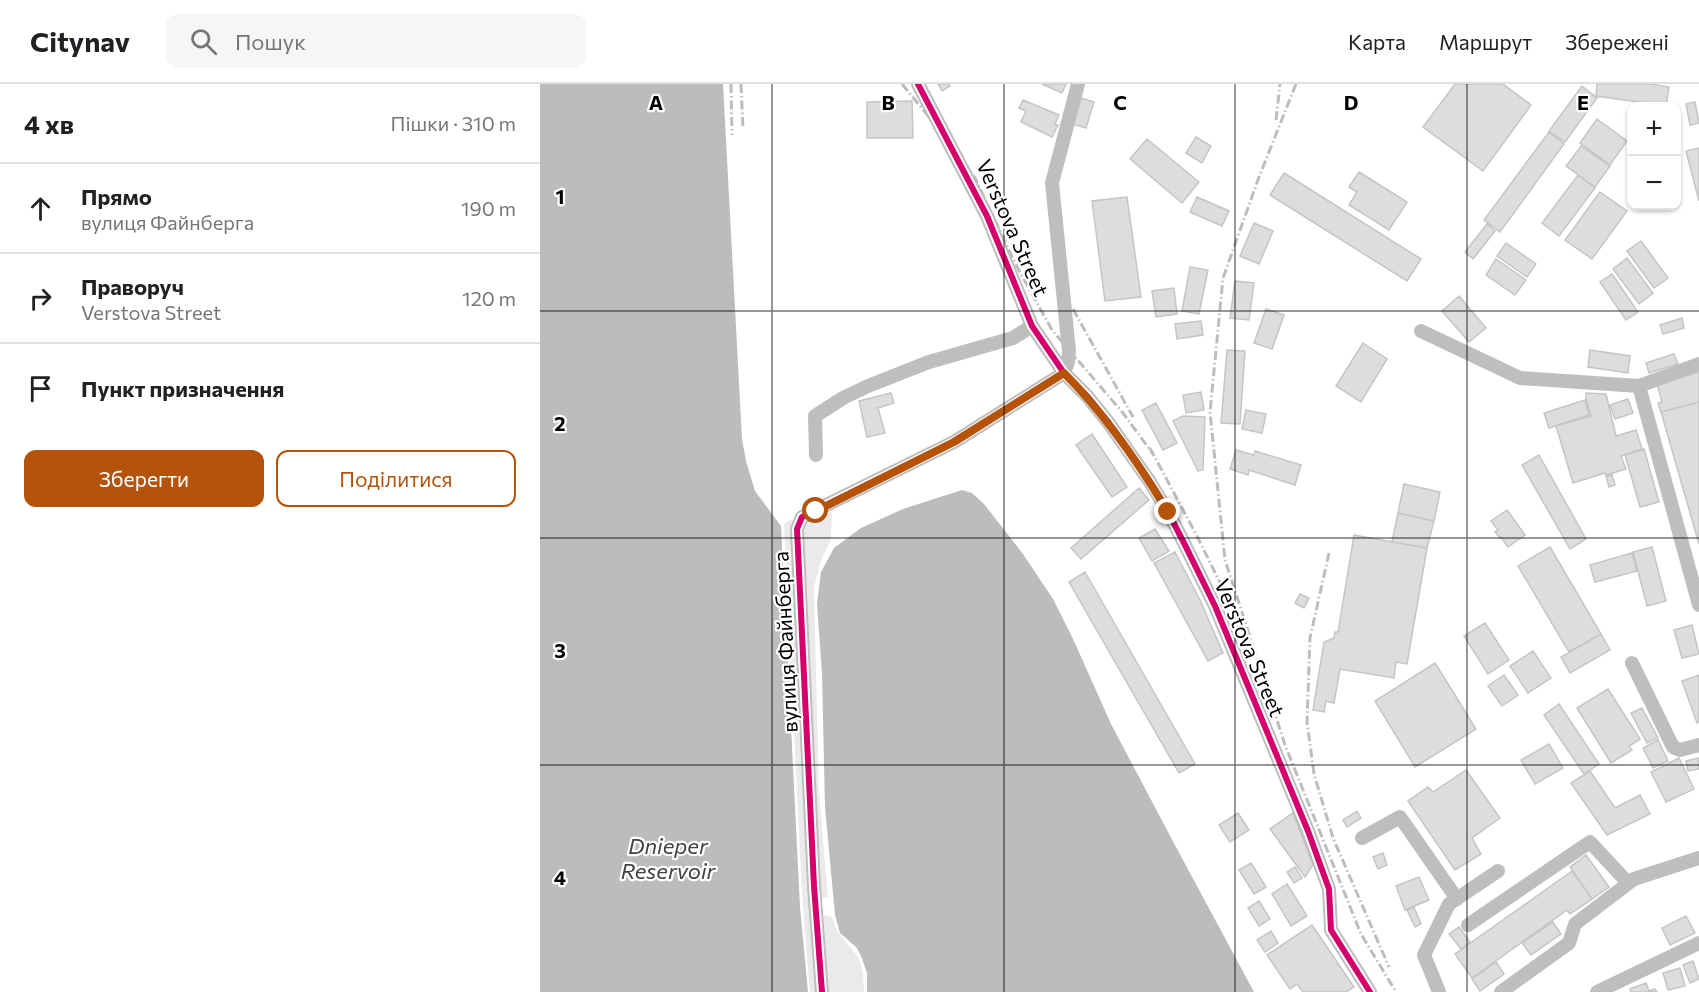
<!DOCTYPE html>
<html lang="uk">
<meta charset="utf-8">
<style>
body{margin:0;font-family:Commissioner,sans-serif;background:#f6f6f6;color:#202124}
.controls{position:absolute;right:18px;top:18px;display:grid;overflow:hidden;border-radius:12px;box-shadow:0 2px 4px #0004}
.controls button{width:54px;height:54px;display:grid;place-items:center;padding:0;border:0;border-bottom:2px solid #e0e0e0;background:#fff;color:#202124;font:30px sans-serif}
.stop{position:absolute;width:18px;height:18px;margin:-14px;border:4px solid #b45309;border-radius:50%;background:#fff}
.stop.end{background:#b45309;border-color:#fff;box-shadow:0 2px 6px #0008}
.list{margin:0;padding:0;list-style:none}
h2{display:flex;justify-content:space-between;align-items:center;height:78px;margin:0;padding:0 24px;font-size:26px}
h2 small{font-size:20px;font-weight:400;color:#757577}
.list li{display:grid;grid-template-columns:39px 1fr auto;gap:18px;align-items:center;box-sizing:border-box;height:90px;padding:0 24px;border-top:2px solid #e0e0e0}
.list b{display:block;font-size:22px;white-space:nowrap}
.list p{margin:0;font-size:20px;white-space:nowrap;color:#757577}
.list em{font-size:20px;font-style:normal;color:#757577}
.actions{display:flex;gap:12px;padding:18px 24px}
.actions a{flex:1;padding:14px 0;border:2px solid #b45309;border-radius:12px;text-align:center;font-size:21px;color:#b45309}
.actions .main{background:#b45309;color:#fff}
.icon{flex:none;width:33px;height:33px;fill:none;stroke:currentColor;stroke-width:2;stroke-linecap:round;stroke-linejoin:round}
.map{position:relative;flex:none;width:1159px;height:908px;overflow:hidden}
header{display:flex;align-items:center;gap:36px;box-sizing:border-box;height:84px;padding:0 30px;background:#fff;border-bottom:2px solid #e0e0e0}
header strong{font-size:28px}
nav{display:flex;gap:33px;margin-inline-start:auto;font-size:21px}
.search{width:420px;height:54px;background:#f6f6f6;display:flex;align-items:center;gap:15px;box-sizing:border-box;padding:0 21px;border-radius:12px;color:#757577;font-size:22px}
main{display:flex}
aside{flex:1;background:#fff}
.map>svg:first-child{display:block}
</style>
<header>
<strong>Citynav</strong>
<div class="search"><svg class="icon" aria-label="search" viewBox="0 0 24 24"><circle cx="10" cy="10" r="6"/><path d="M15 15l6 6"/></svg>Пошук</div>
<nav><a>Карта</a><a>Маршрут</a><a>Збережені</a></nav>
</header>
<main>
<aside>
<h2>4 хв<small>Пішки · 310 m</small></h2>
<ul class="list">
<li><svg class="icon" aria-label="ahead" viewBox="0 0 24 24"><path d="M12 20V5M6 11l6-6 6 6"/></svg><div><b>Прямо</b><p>вулиця Файнберга</p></div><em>190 m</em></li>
<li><svg class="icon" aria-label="right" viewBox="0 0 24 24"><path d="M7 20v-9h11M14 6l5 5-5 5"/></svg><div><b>Праворуч</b><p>Verstova Street</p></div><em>120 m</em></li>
<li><svg class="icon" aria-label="arrive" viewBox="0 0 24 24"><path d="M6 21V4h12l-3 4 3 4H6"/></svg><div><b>Пункт призначення</b></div></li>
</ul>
<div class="actions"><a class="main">Зберегти</a><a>Поділитися</a></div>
</aside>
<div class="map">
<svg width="1159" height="908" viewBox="0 0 1159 908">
<rect width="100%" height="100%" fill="#fff"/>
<!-- green -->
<path fill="#eaeaea" d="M292,428L291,456L282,473L274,503L279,709L288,813L282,815L279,799L263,452L267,437Z
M251,435L255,440L281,908H270L262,809L244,440Z
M286,831L292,833L297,847L319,874L323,890L324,908H287L281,833Z"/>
<!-- water -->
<path fill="#bcbcbc" d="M0,0H183L202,355L206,377L215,407L241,442L260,823L268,908H0Z
M422,406L432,409L444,420L483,470L513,515L534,557L571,640L636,763L714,908H327V889L321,872L317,864L300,849L295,831L285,723L282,589L277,520L281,488L294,464L321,444L363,425Z"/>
<!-- building -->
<path fill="#ddd" stroke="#c5c5c5" stroke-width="1.5" d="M398,0H409L410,2L402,7Z
M502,0H526L522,9Z
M915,0H963L991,21L943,87L883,43Z
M1057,0H1111L1129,3L1126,22L1056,12Z
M1042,2L1057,14L1025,58L1009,47Z
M541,14L554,18L546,44L533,40Z
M483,16L519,31L515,40L518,41L512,53L481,38L486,27L479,24Z
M372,17L373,54H327V18Z
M1155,18L1159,39L1150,41L1146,20Z
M1057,35L1087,57L1070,81L1040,59Z
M1009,48L1024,60L960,148L944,136Z
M656,53L671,62L662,79L646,69Z
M607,55L659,98L642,119L590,75Z
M1041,62L1070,82L1055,103L1026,82Z
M1159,64V117L1146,67Z
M819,88L867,118L849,146L809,121L817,108L809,103Z
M744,89L881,175L867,197L730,111Z
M1038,91L1055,104L1019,152L1002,139Z
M1060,108L1087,127L1052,175L1025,156Z
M587,113L601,213L565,217L552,117Z
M657,113L689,127L682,142L650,128Z
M714,139L733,147L719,180L700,172Z
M947,140L955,147L933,175L925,168Z
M1101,157L1128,194L1114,204L1087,167Z
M966,159L996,180L987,193L957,172Z
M1087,174L1113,209L1099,220L1073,185Z
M956,175L986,196L975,211L946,191Z
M650,183L668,186L659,230L642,227Z
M1072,190L1098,228L1086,236L1060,198Z
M695,197L714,199L709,236L690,234Z
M634,204L637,230L616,233L612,207Z
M919,212L946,244L929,258L902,227Z
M726,225L744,231L732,265L714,259Z
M1142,234L1144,244L1123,250L1120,241Z
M661,237L663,251L637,255L635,240Z
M823,259L847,275L821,318L796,302Z
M687,266L705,267L700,340L681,339Z
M1050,266L1090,272L1088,289L1048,283Z
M1134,270L1138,280L1109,289L1106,279Z
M1159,288V318L1121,328L1118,319L1122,318L1117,300Z
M661,308L664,326L646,329L643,311Z
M351,309L354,319L338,324L345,349L327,353L319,317Z
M1046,309L1066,310L1076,352L1096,346L1102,365L1081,372L1086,385L1066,391L1065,389L1033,399L1016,342L1051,332L1046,315Z
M1088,315L1093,329L1075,335L1070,321Z
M1045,316L1049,331L1009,344L1004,329Z
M1159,318V460L1121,328Z
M616,319L637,359L623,366L602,326Z
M706,326L726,330L722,349L702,345Z
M643,332L665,333L663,386L658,387L633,337Z
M552,350L587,403L572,413L536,361Z
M1104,365L1119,418L1100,423L1085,371Z
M696,366L714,371L715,367L761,381L755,401L709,386L708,391L690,385Z
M999,371L1046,455L1030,465L982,381Z
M1072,391L1075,401L1069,403L1066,392Z
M864,400L900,408L894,437L858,429Z
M599,404L609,416L541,475L531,464Z
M967,426L985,451L968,463L961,453L960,454L955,448L958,446L951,437Z
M858,429L894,437L887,464L852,458Z
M615,445L629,467L612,477L599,454Z
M814,451L887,464L867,580L856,578L854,594L800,585L794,619L786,617L784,628L773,626L784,558L794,554L795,548H798Z
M1010,463L1061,550L1029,568L978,482Z
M1112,463L1126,517L1107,522L1093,468Z
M635,468L660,516L683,569L668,577L614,479Z
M1092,469L1097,487L1055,498L1050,481Z
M545,488L655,680L639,689L529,498Z
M760,510L769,514L764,524L755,519Z
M945,539L969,576L948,590L924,552Z
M1152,541L1159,570L1142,574L1134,546Z
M1061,550L1070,566L1030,589L1021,573Z
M993,567L1011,594L988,609L970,582Z
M895,579L936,645L875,683L835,617Z
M964,591L978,611L962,622L948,602Z
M1159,591V638L1157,639L1142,597Z
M1068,605L1100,655L1089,662L1092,666L1071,679L1037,624Z
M1019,620L1059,680L1044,690L1004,631Z
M1102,624L1118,654L1107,659L1091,629Z
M1118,656L1128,677L1113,684L1103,664Z
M1009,660L1023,684L995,700L981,676Z
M1139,674L1154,705L1126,718L1111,688Z
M1158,674L1159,685L1148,687L1146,677Z
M926,686L960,734L932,754L941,770L915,786L868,717L888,703L893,708Z
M1050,687L1075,724L1100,711L1110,730L1067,751L1031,699Z
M817,727L821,734L807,743L803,736Z
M698,729L709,746L690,758L679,741Z
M753,729L773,781L765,793L730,745Z
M843,769L847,781L838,785L833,773Z
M1046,771L1069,803L1052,815L1030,783Z
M711,779L726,803L714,810L699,786Z
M755,783L762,794L754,799L747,788Z
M1032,787L1052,815L1030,830L1027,826L932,894L915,870Z
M879,793L889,816L865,826L856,802Z
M747,800L767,832L751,842L732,810Z
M719,817L730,835L719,842L708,824Z
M874,823L881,840L875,843L867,826Z
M1146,832L1155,849L1130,861L1122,844Z
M1013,838L1021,850L991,871L982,859Z
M772,841L814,903L806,908H763L757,900L750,905L727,871Z
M919,843L930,858L921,865L909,850Z
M731,847L738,859L725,868L717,856Z
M1153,877L1159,895L1150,899L1143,881Z
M956,878L964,890L940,907L932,895Z
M1140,884L1145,902L1128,906L1123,889Z
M1106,899L1109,907L1115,905L1117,908H1091L1090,905Z"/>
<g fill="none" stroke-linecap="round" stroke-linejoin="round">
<!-- minor -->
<path stroke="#bebebe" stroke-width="14" d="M378,0L447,132L492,242L524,289L547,312L568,338L610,398L628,428L644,459L675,522L768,747L789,805L791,846L830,908
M881,247L980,294L1099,302L1159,280
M1099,302L1159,521
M276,371L275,332L303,314L328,302L389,278L473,254L492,242
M1092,579L1133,663L1140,666L1159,661
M822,754L860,733L917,815
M928,841L1050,758L1088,799
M282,908L274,802L257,445L262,433L414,358L524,289L528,278L529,267L512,99L538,0
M899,908L884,871L909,820L958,787
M961,908L1029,859L1035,840L1094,795L1159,774
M1057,908L1159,859"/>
<!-- rail -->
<path stroke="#bdbdbd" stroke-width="3" stroke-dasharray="9 3 1.5 3" stroke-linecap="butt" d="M191,0L192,51
M201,0L203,45
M362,0L399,45L435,94L476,181L512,246L583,329L613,370
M756,0L719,93L683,194L670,328L685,476L745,661L821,850L856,908
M736,36L740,0
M533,225L593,333
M610,364L658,454L694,527
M789,469L770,554L767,638L774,690L793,754L849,883"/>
<defs>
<path id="cycleway" d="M378,0L447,132L492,242L524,289L547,312L568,338L610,398L628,428L644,459L675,522L768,747L789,805L791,846L830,908
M282,908L274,802L257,445L262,433L414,358L524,289"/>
</defs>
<!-- cycleway casing -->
<use href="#cycleway" stroke="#fff" stroke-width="10"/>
<!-- cycleway -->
<use href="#cycleway" stroke="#d6006c" stroke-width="6"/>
</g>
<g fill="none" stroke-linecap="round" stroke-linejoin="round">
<!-- route -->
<path stroke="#b45309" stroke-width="8" d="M276,427L414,358L524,289C565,330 598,378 628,428"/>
</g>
<!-- grid -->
<path fill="none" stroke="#000" stroke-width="1.5" stroke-opacity="0.55" d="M232,0V908M464,0V908M695,0V908M927,0V908M0,227H1159M0,454H1159M0,681H1159"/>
<g text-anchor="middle" stroke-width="4.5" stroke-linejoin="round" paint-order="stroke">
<!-- street labels -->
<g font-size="21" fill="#000" stroke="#fff">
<text transform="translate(472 144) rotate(66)" y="7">Verstova Street</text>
<text transform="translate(246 558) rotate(-93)" y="7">вулиця Файнберга</text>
<text transform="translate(709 564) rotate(67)" y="7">Verstova Street</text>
</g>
<!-- water labels -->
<g font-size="22" font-style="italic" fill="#414141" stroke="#fff">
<text x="128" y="770">Dnieper<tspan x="128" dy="25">Reservoir</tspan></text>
</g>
</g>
<g font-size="20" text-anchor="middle" font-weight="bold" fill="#000" stroke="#fff" stroke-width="4.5" stroke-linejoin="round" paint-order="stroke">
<text x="116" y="26">A</text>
<text x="348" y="26">B</text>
<text x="580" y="26">C</text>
<text x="811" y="26">D</text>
<text x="1043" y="26">E</text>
<text x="20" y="120">1</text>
<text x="20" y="347">2</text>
<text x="20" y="574">3</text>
<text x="20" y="801">4</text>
</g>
</svg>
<div class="controls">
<button>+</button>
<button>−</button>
</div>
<div class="stop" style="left:276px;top:427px"></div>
<div class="stop end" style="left:628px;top:428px"></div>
</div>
</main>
